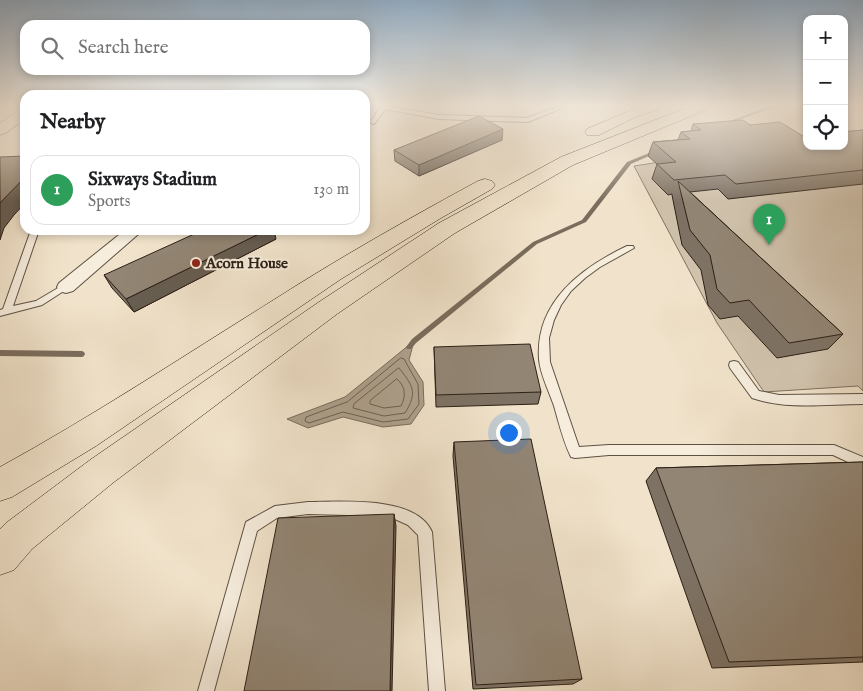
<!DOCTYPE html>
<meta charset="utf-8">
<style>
body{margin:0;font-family:"IM FELL English",serif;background:#f6f6f6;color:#202124}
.controls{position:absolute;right:15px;top:15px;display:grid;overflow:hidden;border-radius:10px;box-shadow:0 2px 8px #0003}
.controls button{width:45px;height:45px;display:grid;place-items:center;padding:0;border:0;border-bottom:1px solid #e0e0e0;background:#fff;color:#202124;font:25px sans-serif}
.you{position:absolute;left:508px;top:432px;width:18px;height:18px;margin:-12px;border:4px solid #fff;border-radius:50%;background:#1a73e8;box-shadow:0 0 0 8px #1a73e833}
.badge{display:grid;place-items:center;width:32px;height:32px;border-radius:50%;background:#111827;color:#fff;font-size:16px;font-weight:700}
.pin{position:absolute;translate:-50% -41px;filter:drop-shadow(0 1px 2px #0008)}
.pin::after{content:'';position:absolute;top:26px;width:18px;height:15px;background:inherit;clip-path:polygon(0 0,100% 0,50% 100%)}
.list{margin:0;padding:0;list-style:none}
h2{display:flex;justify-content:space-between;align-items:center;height:65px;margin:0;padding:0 20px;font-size:21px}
h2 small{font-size:16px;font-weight:400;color:#757577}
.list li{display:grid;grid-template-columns:32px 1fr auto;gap:15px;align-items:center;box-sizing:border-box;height:70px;margin:0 10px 10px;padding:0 10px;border:1px solid #e0e0e0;border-radius:15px}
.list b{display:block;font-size:19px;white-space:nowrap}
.list p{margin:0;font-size:16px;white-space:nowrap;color:#757577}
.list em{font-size:16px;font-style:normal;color:#757577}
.icon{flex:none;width:28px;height:28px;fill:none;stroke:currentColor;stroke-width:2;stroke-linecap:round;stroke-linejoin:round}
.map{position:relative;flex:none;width:863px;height:691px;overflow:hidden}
.search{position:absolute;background:#fff;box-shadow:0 2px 8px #0003;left:20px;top:20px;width:350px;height:55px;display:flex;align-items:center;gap:12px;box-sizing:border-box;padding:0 18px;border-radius:15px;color:#757577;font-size:19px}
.panel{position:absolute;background:#fff;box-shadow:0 2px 8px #0003;left:20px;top:90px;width:350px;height:145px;border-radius:15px}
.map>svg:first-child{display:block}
</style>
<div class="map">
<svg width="863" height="691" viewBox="0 0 863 691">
<rect width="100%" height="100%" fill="#f1e3cb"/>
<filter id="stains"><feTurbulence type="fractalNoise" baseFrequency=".004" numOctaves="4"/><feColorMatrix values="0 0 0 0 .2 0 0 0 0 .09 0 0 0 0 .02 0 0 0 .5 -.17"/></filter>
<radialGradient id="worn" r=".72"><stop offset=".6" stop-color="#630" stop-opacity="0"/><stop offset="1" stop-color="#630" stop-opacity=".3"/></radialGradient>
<!-- green -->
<path fill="#d0c2ac" stroke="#7e7161" d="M863,136V391L858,386L764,392L717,323L634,166L804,140L807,146H844Z"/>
<!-- water -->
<path fill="#aea18d" stroke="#7a6d5d" d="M414,341L409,360L423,382L424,405L411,424L383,427L343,417L308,428L287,419L345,397Z"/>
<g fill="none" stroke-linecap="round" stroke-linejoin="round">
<!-- shore -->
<path stroke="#6d6052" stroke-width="1" d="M401,358L404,359L418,384L419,404L408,419L383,422L343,412L309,423L305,421L306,417L347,402Z
M399,368C413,386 418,392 405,413L384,416L353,408L354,404Z
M397,379C406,387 406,396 401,406L384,408L370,404V401Z"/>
<!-- stream -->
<path fill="#7a6d5d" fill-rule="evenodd" d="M772,106H777L724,125L721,124Z
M654,151L658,152L631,164L586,222L537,244L416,343L411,349H407L406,347L412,339L533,242L582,220L627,162Z
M0,350L82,351L84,352L85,354L84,356L82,357L0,356Z"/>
<defs>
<path id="service" d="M376,106H386L439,115L527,118L560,106H567L528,122L439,119L385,109L375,123L373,124L370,122L380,108Z
M31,230H39L13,306L36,301L63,285H69L70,287L42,305L0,316V310L3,309Z
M627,246H633L634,248L600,267L585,278L571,291L561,305L554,320L549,338L550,362L579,447L609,445H834L863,457V469L833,455H609L575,458L571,457C563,441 559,423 554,406C549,391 540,374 539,359C535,302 581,268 627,246Z
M734,361L738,362L759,391L779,395L863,394V404C827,404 787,410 752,398L730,368L729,365L730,362Z
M308,502C341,502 416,495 432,532L445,691H429L418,535L408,525L388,516L308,514L277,518L257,531L214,691H198L246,522L275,506Z"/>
<path id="minor" d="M125,230H143L73,291L66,293L59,291L57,287L59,283Z"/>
<path id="primary" d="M25,107V119L6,133L0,135V123L20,109Z"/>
<path id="trunk" d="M641,106H662L660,109L638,116L599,135H587L585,132L587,129Z
M691,106H710L708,109L573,165L455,233L337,314L114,482L32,549L14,570L0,575V529L6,523L90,460L319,302L439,223L561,157Z
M485,179L492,181L495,185L492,189L441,218L341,279L96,446L12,497L0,501V467C93,416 182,357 272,301C339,258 408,219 478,181Z"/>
</defs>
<!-- service casing -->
<use href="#service" stroke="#5d5143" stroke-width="2"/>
<!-- minor casing -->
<use href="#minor" stroke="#5d5143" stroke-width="2"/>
<!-- primary casing -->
<use href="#primary" stroke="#2c2016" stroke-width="1"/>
<!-- trunk casing -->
<use href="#trunk" stroke="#2c2016" stroke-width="1"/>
<!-- service -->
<use href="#service" fill="#f6eddd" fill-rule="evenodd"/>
<!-- minor -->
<use href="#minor" fill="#f6eddd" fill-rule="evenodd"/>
<!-- primary -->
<use href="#primary" fill="#f1e3cb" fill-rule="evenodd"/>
<!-- trunk -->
<use href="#trunk" fill="#f1e3cb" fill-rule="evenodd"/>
</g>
<!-- wall -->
<path fill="#7e7264" stroke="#2c2016" d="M693,124L750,125L803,136L863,130V184L728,199L718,189L690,192L843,334L828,349L777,358L738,316L720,319L708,305L701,270L682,245L672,195V194L668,195L652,179L657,164L648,156L653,142L678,140L681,132L691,131Z
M502,140L419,176L395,161L394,150Z
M276,239L134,312L112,288L104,275Z
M434,347L541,392L538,404L436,407Z
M454,442L582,679L573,684L473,689L453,456Z
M863,462V662L712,668L646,481L656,468Z"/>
<!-- shaded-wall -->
<path fill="#665d51" stroke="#2c2016" d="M503,129L502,140L419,176V165Z
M25,177V203L14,215L4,228L0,240V203Z
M267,230H274L276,239L134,312L126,299Z
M394,514L396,526L392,691H390Z"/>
<!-- building -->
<path fill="#928574" stroke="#2c2016" d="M479,116L503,129L419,165L394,150Z
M743,120L750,125L780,122L803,136H807V146H844V132L863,130V170L736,184L725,175L674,180L657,164L676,162L653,142L690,139L681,132L701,130L693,124Z
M25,156V177L0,203V157Z
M678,181L843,334L789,343L749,300L730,303L717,289L710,255L690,230Z
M203,230H267L126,299L104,275Z
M530,344L541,392L436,395L434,347Z
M531,439L582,679L476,685L454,442Z
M863,462V657L729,662L656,468Z
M394,514L390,691H244L278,518Z"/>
<!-- sky -->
<linearGradient id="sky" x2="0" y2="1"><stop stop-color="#91acc4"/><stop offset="0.52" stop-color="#f9f2e8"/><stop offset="1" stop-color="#f9f2e8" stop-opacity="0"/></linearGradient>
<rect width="863" height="202" fill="url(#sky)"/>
<!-- markers -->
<circle fill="#8f2418" stroke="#f6eddd" stroke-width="2" cx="196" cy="263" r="5"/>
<g text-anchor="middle" stroke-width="4" stroke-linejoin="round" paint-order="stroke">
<!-- poi labels -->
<g font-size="15" font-weight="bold" fill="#2c2016" stroke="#f6eddd" text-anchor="start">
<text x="206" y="268">Acorn House</text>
</g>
</g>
<rect width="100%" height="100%" filter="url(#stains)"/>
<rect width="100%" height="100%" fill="url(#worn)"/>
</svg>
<div class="controls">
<button>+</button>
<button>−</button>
<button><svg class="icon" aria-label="locate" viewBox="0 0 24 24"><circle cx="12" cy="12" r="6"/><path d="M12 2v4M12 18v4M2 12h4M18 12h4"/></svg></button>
</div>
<div class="you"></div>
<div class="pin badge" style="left:769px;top:245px;background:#2e9e5b">1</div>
<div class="search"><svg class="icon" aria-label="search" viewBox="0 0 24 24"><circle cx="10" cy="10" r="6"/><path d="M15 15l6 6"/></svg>Search here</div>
<section class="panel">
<h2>Nearby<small></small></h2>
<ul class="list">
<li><span class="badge" style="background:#2e9e5b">1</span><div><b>Sixways Stadium</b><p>Sports</p></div><em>130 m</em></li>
</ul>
</section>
</div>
